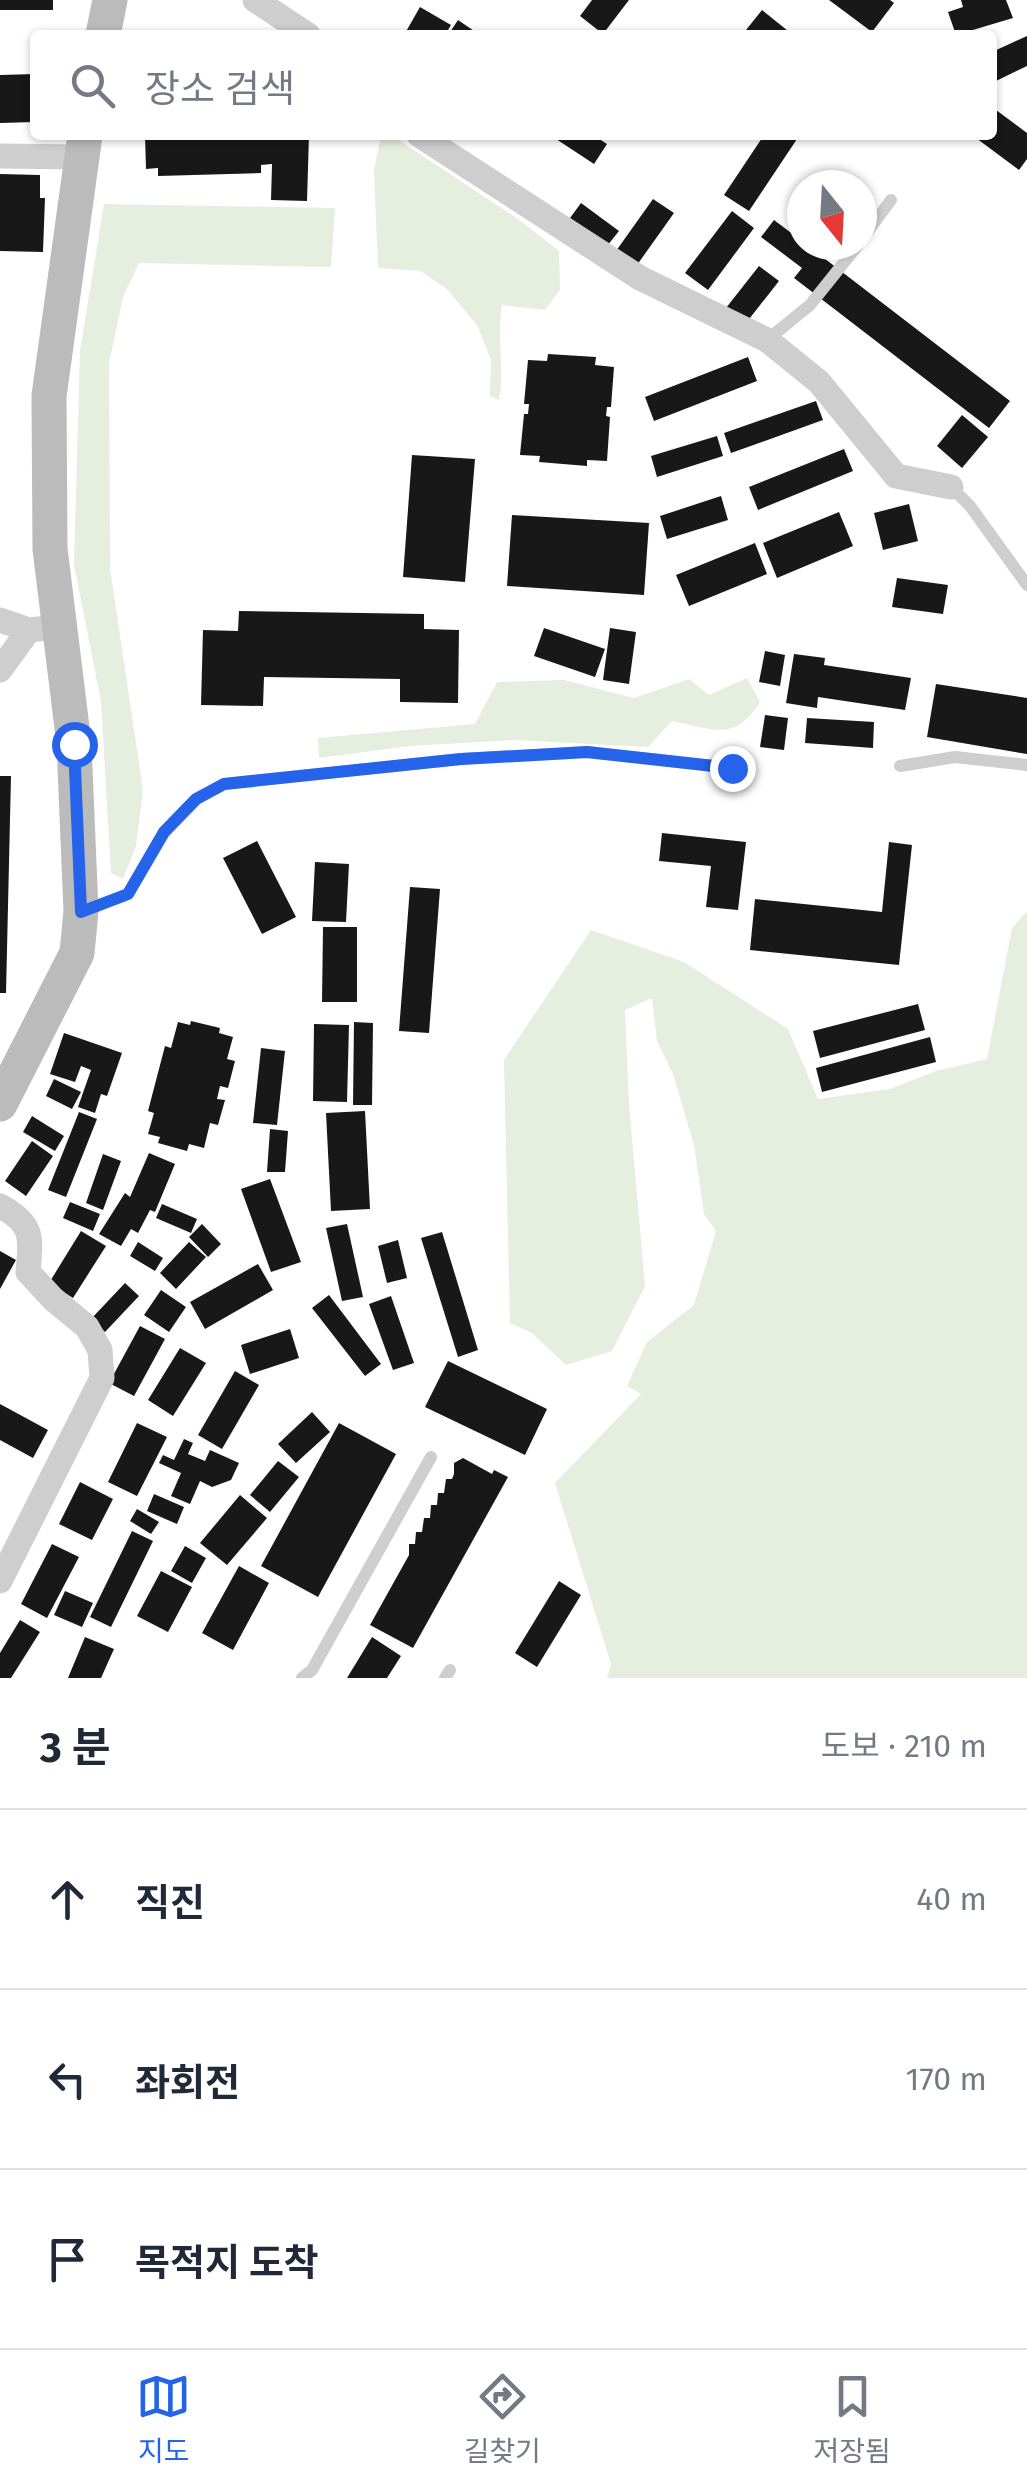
<!DOCTYPE html>
<html lang="ko">
<meta charset="utf-8">
<style>
body{margin:0;font-family:"Fira Sans","Noto Sans KR",sans-serif;background:#f6f6f7;color:#1f2937}
.compass{position:absolute;left:787px;top:170px;width:90px;height:90px;border-radius:50%;background:#fff;box-shadow:0 2px 8px #0004;rotate:162deg}
.stop{position:absolute;width:30px;height:30px;margin:-22px;border:8px solid #2563eb;border-radius:50%;background:#fff}
.stop.end{background:#2563eb;border-color:#fff;box-shadow:0 2px 10px #0008}
.list{margin:0;padding:0;list-style:none}
h2{display:flex;justify-content:space-between;align-items:center;height:130px;margin:0;padding:0 40px;font-size:42px}
h2 small{font-size:32px;font-weight:400;color:#747a83}
.list li{display:grid;grid-template-columns:65px 1fr auto;gap:30px;align-items:center;box-sizing:border-box;height:180px;padding:0 40px;border-top:2px solid #e0e1e3}
.list b{display:block;font-size:38px;white-space:nowrap}
.list em{font-size:32px;font-style:normal;color:#747a83}
.icon{flex:none;width:55px;height:55px;fill:none;stroke:currentColor;stroke-width:2;stroke-linecap:round;stroke-linejoin:round}
.map{position:relative;flex:none;width:1027px;height:1678px;overflow:hidden}
.search{position:absolute;background:#fff;box-shadow:0 2px 8px #0004;left:30px;right:30px;top:30px;height:110px;display:flex;align-items:center;gap:25px;box-sizing:border-box;padding:0 35px;border-radius:10px;color:#747a83;font-size:38px}
.sheet{height:670px;background:#fff}
nav{display:flex;justify-content:space-around;align-items:center;box-sizing:border-box;height:140px;border-top:2px solid #e0e1e3;background:#fff;font-size:28px;color:#747a83}
nav a{display:grid;justify-items:center;gap:5px}
nav .on{color:#2563eb}
.map>svg:first-child{display:block}
</style>
<div class="map">
<svg width="1027" height="1678" viewBox="0 0 1027 1678">
<rect width="100%" height="100%" fill="#fff"/>
<!-- green -->
<path fill="#e6eedf" d="M381,135H391L518,219L559,251L560,290L545,310L502,305C496,338 505,367 499,400L490,396L491,360L477,325L447,289L420,271L378,268L374,170Z
M104,204L335,208L331,267L139,263L123,297L109,363L110,568L143,790L136,846L123,879L111,873L101,701L74,565L80,351Z
M747,678L760,702C734,743 714,729 672,721L648,747L514,740L410,746L319,758L318,738L475,724L497,682L564,680L634,698L689,679L709,695Z
M1027,911V1678H607L611,1664L555,1483L641,1394L627,1386L647,1342L694,1305L716,1231L704,1214L694,1145L673,1074L657,1041L652,998L625,1010L629,1104L645,1286L612,1351L566,1365L532,1333L510,1323L504,1060L591,930L684,962L788,1029L818,1099L890,1089L936,1071L987,1059L1012,928Z"/>
<!-- building -->
<path fill="#181818" d="M0,0H53V10H0Z
M592,0H629L603,34L580,16Z
M829,0H890L894,3L872,32Z
M961,0H1006L1013,18L956,35L948,12L963,7Z
M420,7L451,25L445,35H404Z
M762,10L793,35H742Z
M458,20L480,35H448Z
M1027,36V66L996,81L992,72V52Z
M35,74V122L0,123V75Z
M992,107L1027,133V159L1019,170L972,135H992Z
M145,135H309L307,201L271,200L272,164L261,165V173L158,176V168L146,169Z
M550,135H593L607,144L594,164Z
M764,135H791L797,139L749,211L724,195Z
M0,174L40,175V198H45L43,252L0,251Z
M653,199L674,213L637,265L616,251Z
M581,203L619,231L607,246L570,218Z
M732,211L754,228L708,290L685,273Z
M774,220L802,241V245H807L1010,401L989,428L794,278L802,268L761,237Z
M759,266L779,281L746,323L726,308Z
M548,354L596,357L595,365L614,367L611,407H607L606,416L610,417L607,461L587,460V466L539,462L540,456L520,455L524,414H528L529,404H524L528,360L547,361Z
M748,357L757,381L654,421L645,397Z
M816,401L823,420L731,453L724,433Z
M962,415L988,437L962,468L937,446Z
M717,436L723,456L657,477L651,456Z
M844,449L853,471L758,510L749,487Z
M412,455L475,459L465,582L403,577Z
M721,496L728,520L667,539L660,516Z
M909,504L918,541L883,550L874,513Z
M839,512L853,546L777,578L763,543Z
M512,515L649,523L644,595L507,586Z
M755,543L767,574L689,606L676,575Z
M897,578L948,585L943,614L892,607Z
M239,611L424,614V629L459,630L458,703L400,702V679L264,677L263,706L201,705L203,630L238,631Z
M544,628L605,649L595,677L534,656Z
M610,628L636,632L629,684L603,680Z
M765,651L785,655L780,686L759,682Z
M794,654L825,658L824,665L911,678L905,710L818,697L817,708L786,703Z
M936,684L1027,698V754L927,737Z
M765,715L788,718L784,750L760,747Z
M807,718L874,722L873,748L805,743Z
M0,776H11L6,993H0Z
M662,833L746,842L738,910L706,907L711,866L659,861Z
M257,841L296,917L262,934L223,858Z
M889,842L912,845L899,965L750,950L755,899L882,912Z
M315,862L349,864L346,922L312,921Z
M410,887L440,889L429,1033L399,1031Z
M323,927H357V1002H322Z
M918,1004L925,1030L820,1058L813,1031Z
M191,1021L220,1028L219,1033L233,1037L227,1059L235,1061L228,1088L220,1086L217,1099L225,1100L218,1125L210,1123L204,1148L189,1144L187,1151L158,1143L160,1137L148,1134L154,1113L148,1111L165,1046L171,1048L178,1022L190,1025Z
M354,1022L373,1023L372,1105H353Z
M314,1024L349,1025L347,1102L313,1101Z
M64,1033L122,1053L107,1096L101,1094L95,1113L78,1107L91,1070L81,1066L75,1082L50,1074Z
M930,1037L936,1062L822,1092L816,1068Z
M261,1048L285,1051L277,1125L253,1123Z
M54,1079L81,1092L72,1109L46,1096Z
M365,1111L370,1209L331,1211L326,1113Z
M79,1112L97,1119L66,1197L48,1190Z
M32,1116L64,1136L55,1151L23,1132Z
M270,1129L288,1131L285,1172H267Z
M32,1141L53,1156L26,1196L5,1181Z
M149,1153L175,1164L155,1212L150,1210L138,1233L131,1229L121,1246L99,1234L125,1193L130,1197Z
M103,1154L121,1161L103,1210L86,1203Z
M270,1179L301,1262L271,1272L241,1189Z
M70,1202L100,1214L93,1231L63,1218Z
M162,1204L197,1219L191,1233L156,1218Z
M202,1224L221,1244L208,1257L189,1237Z
M347,1224L363,1297L342,1301L326,1228Z
M81,1231L106,1246L73,1298L49,1283Z
M442,1232L478,1350L458,1357L421,1238Z
M398,1240L407,1278L387,1283L378,1246Z
M138,1242L163,1258L155,1271L130,1256Z
M189,1242L206,1257L176,1289L160,1273Z
M0,1251L16,1260L0,1289Z
M258,1264L273,1290L205,1329L190,1302Z
M125,1283L139,1296L105,1332L91,1319Z
M161,1290L186,1307L169,1332L144,1315Z
M329,1295L381,1364L365,1376L312,1308Z
M391,1296L414,1363L393,1370L369,1304Z
M140,1326L165,1339L134,1396L109,1383Z
M290,1329L299,1358L250,1374L241,1345Z
M180,1348L206,1363L173,1416L148,1400Z
M448,1361L547,1409L525,1455L425,1407Z
M235,1371L259,1385L222,1449L198,1435Z
M0,1404L48,1430L33,1458L0,1440Z
M312,1412L330,1432L296,1463L278,1444Z
M137,1423L167,1437L137,1496L108,1482Z
M339,1423L396,1454L318,1597L261,1566Z
M184,1439L193,1443L188,1454L205,1461L210,1450L239,1463L231,1480L212,1487L200,1481L190,1504L171,1496L181,1473L159,1463L163,1455L174,1460Z
M463,1458L492,1474L494,1470L508,1477L413,1648L370,1625L409,1555V1544H415L416,1532H422L424,1518H430L431,1505H437L438,1493H444L446,1479H452L454,1474V1463Z
M278,1461L299,1477L270,1512L250,1495Z
M80,1482L113,1499L92,1540L59,1524Z
M154,1494L184,1507L177,1524L147,1511Z
M240,1495L267,1518L227,1565L200,1543Z
M137,1509L159,1522L151,1534L130,1521Z
M132,1531L153,1541L111,1627L90,1617Z
M52,1544L79,1557L47,1618L21,1604Z
M185,1546L206,1558L192,1583L171,1571Z
M239,1566L269,1583L233,1650L202,1633Z
M161,1571L192,1587L168,1632L137,1616Z
M559,1581L581,1595L537,1667L515,1653Z
M65,1591L93,1603L82,1627L54,1615Z
M20,1620L40,1632L11,1678H0V1653Z
M85,1637L114,1649L101,1678H68Z
M372,1637L401,1656L387,1678H347Z"/>
<g fill="none" stroke-linecap="round" stroke-linejoin="round">
<!-- service -->
<path stroke="#cecece" stroke-width="12" d="M862,239L891,200
M767,340L810,305L858,245
M951,487L970,506L1027,585
M900,766L955,757L1027,765
M83,911L128,894L164,833L197,799L224,784L461,759L587,752L732,768
M302,1678L312,1670L431,1457
M445,1678L450,1670"/>
<!-- minor -->
<path stroke="#cecece" stroke-width="25" d="M255,0L308,35
M419,135L640,278L767,340L819,382L896,476L951,487
M0,156L81,157
M0,620L29,630L57,627
M0,670L29,630
M0,1206C34,1224 31,1237 28,1272L53,1299L87,1327L100,1350L102,1378L0,1581"/>
<!-- secondary -->
<path stroke="#bbb" stroke-width="35" d="M103,35L110,0
M0,1104L77,953L81,911L74,744L50,549L49,396L85,135"/>
</g>
<g fill="none" stroke-linecap="round" stroke-linejoin="round">
<!-- route -->
<path stroke="#2563eb" stroke-width="12" d="M74,744L81,912L128,894L164,832L196,799L224,784L461,759L587,752L732,768"/>
</g>
</svg>
<svg class="compass" viewBox="-18 -18 36 36"><path d="M0-13l5 13h-10z" fill="#e53935"/><path d="M0 13l5-13h-10z" fill="#747a83"/></svg>
<div class="stop" style="left:74px;top:744px"></div>
<div class="stop end" style="left:732px;top:768px"></div>
<div class="search"><svg class="icon" aria-label="search" viewBox="0 0 24 24"><circle cx="10" cy="10" r="6"/><path d="M15 15l6 6"/></svg>장소 검색</div>
</div>
<section class="sheet">
<h2>3 분<small>도보 · 210 m</small></h2>
<ul class="list">
<li><svg class="icon" aria-label="ahead" viewBox="0 0 24 24"><path d="M12 20V5M6 11l6-6 6 6"/></svg><div><b>직진</b></div><em>40 m</em></li>
<li><svg class="icon" aria-label="left" viewBox="0 0 24 24"><path d="M17 20v-9H6M10 6l-5 5 5 5"/></svg><div><b>좌회전</b></div><em>170 m</em></li>
<li><svg class="icon" aria-label="arrive" viewBox="0 0 24 24"><path d="M6 21V4h12l-3 4 3 4H6"/></svg><div><b>목적지 도착</b></div></li>
</ul>
</section>
<nav>
<a class="on"><svg class="icon" aria-label="map" viewBox="0 0 24 24"><path d="M3 6l6-2 6 2 6-2v14l-6 2-6-2-6 2zM9 4v14M15 6v14"/></svg>지도</a>
<a><svg class="icon" aria-label="directions" viewBox="0 0 24 24"><path d="M12 3l9 9-9 9-9-9zM9 14v-3h6M13 9l2 2-2 2"/></svg>길찾기</a>
<a><svg class="icon" aria-label="saved" viewBox="0 0 24 24"><path d="M7 4h10v16l-5-4-5 4z"/></svg>저장됨</a>
</nav>
